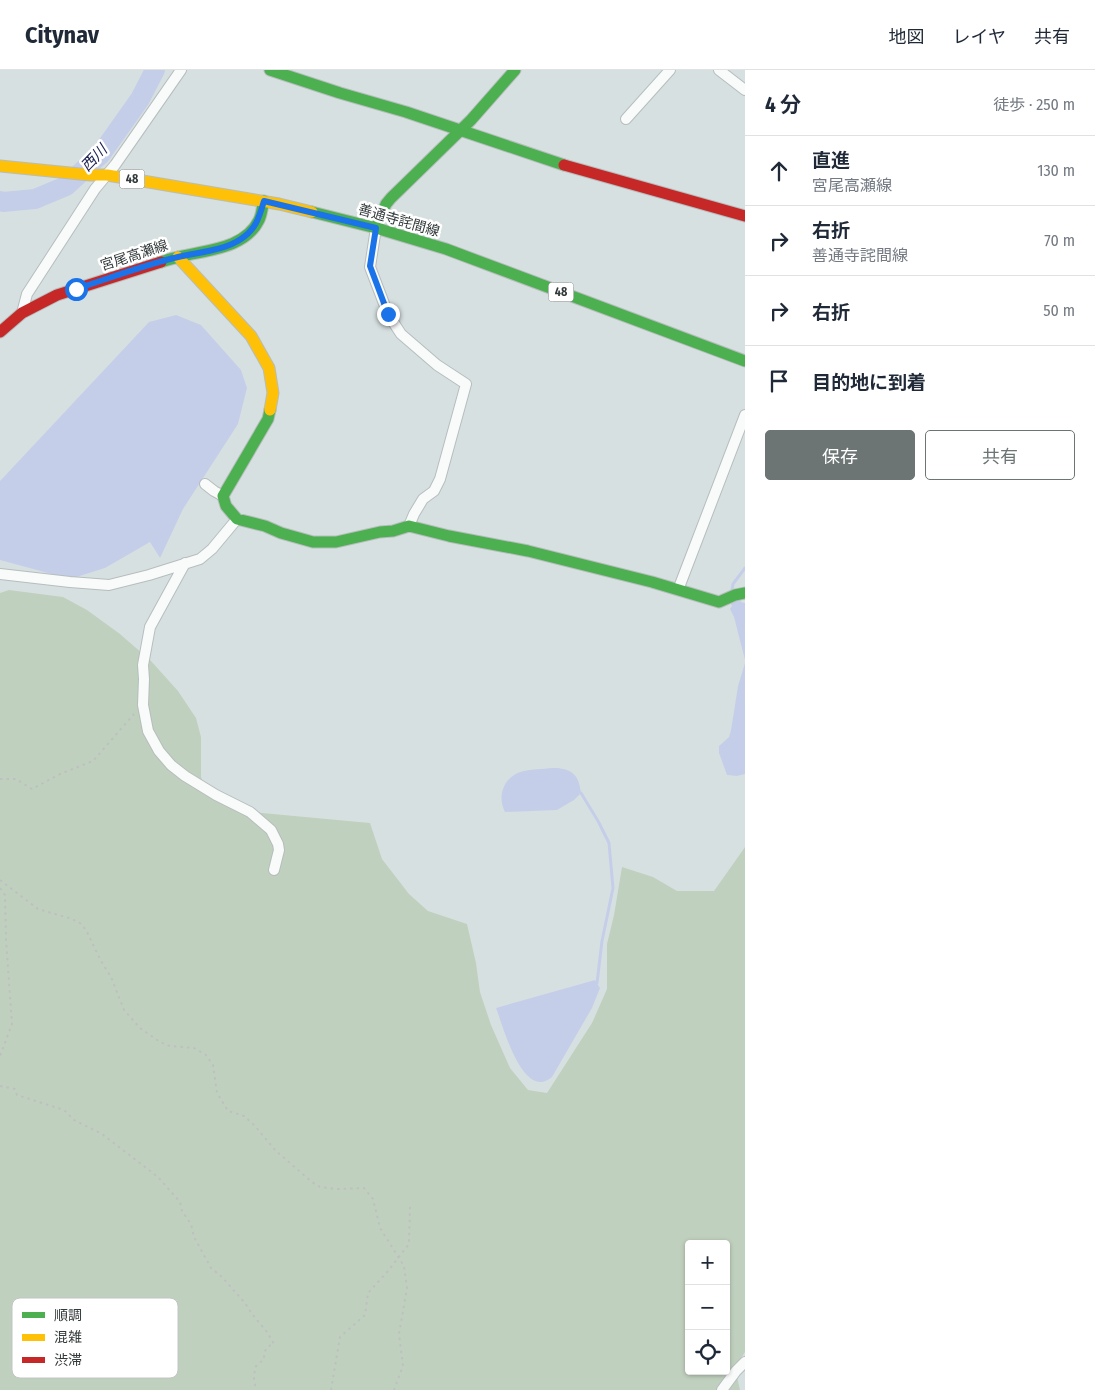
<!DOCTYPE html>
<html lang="ja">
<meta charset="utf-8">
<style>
body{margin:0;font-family:"Fira Sans Condensed","Noto Sans JP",sans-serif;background:#f6f6f7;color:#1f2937}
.controls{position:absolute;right:15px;bottom:15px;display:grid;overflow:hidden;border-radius:5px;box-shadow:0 1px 4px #0004}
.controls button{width:45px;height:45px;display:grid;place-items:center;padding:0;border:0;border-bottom:1px solid #e0e1e3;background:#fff;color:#1f2937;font:25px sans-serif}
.stop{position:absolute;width:15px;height:15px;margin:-11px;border:4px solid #1a73e8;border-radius:50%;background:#fff}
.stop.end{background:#1a73e8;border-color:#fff;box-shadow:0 1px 5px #0008}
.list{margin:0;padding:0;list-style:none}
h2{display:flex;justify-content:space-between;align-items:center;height:65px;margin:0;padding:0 20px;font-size:21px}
h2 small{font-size:16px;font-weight:400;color:#747a83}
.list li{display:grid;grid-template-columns:32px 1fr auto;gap:15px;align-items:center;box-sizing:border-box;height:70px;padding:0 20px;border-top:1px solid #e0e1e3}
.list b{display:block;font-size:19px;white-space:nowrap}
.list p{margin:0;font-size:16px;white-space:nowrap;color:#747a83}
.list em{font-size:16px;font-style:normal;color:#747a83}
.actions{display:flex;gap:10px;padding:15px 20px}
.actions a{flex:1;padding:11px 0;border:1px solid #6c7474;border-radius:5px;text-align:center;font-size:18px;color:#6c7474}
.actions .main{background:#6c7474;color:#fff}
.icon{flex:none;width:28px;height:28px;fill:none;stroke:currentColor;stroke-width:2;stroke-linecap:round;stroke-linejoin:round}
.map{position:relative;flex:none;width:745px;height:1320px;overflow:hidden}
header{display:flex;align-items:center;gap:30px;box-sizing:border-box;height:70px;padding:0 25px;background:#fff;border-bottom:1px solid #e0e1e3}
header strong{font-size:24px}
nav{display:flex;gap:28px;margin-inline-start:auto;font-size:18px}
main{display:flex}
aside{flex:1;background:#fff}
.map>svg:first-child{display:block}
</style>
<header>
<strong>Citynav</strong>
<nav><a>地図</a><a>レイヤ</a><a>共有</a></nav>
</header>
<main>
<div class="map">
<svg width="745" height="1320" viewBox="0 0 745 1320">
<rect width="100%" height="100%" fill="#d7e0e1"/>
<!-- green -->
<path fill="#c0d0be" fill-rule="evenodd" d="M9,520L63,527L87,540L120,564L151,591L178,621L196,648L201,667V707L206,720L213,726L225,735L239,741L370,753L382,789L409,824L428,841L467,854L476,893L480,922L491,955L510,998L528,1020L547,1023L592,953L607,919V874L614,845L622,797L653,807L677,821H714L745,777V1282C735,1296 736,1304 740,1320H0V523ZM689,1174H726V1301H689Z"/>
<!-- water -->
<path fill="#c5cee9" d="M176,245L201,255L241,300L247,318L238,354L183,439L160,488L150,472L105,498L70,509L0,490V411L149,252Z
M738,527L741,532L745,533V590L734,547L730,539L732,536L729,530Z
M745,593V704L737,706L727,705L719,683V676L729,667L731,660L738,616Z
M553,698C571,698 579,704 581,723L574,730L557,740L505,742C497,727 503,708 520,702C530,699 542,699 553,698Z
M595,910L600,918L592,938L552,1007C523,1032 503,956 496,938Z"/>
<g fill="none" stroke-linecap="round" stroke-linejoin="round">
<!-- stream -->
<path stroke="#c5cee9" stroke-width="3" d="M732,520L733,514L745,498
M581,723L598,751L609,773L613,818L602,871L597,913"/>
<!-- river -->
<path stroke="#c5cee9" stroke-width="20" d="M0,131L3,132L35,129L66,116L101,84L140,29L155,0"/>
<defs>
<path id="street" d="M719,0L745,20
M626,49L670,0
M376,158L370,197L388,244L401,264L437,295L466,314L440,409L434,421L423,429L414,444L409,456
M22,243L27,224L95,119L115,95L181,0
M205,414L214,421L223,426
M185,493L150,557L143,595L144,609L143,635L148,661L159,681L171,695L185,706L216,725L250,742L271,760L278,774L279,780L274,800
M0,504L70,512L109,515L149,505L200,489L212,479L237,449
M678,520L745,345
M722,1320L736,1301L745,1292"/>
<path id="fast" d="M270,0L340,23L406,42L564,95
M312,142L376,158L446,179L745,291
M376,158L386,134L391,128L471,50L515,0
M161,192C167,190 173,188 179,187C206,180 245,179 259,150C262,144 262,137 264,131
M270,340L268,349L223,426L226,436L237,449L265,456L281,463L313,472H336L380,462L393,461L409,456L449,466L528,481L652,512L719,532L735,525L745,523"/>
<path id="slow" d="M0,96L90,105H107L279,134L312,142
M178,187L251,266L269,298L273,323L270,340"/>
<path id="jam" d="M564,95L745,146
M0,262L22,243L57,225L161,192"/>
</defs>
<!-- street casing -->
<use href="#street" stroke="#b6bdbd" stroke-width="12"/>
<!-- fast casing -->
<use href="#fast" stroke="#b6bdbd" stroke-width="13"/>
<!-- slow casing -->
<use href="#slow" stroke="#b6bdbd" stroke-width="13"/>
<!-- jam casing -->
<use href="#jam" stroke="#b6bdbd" stroke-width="13"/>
<!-- path -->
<path stroke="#bdc0c0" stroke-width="2" stroke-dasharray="2.5 4" stroke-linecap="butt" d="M0,709H16L32,719L60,704L93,691L134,644
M0,810L38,839L69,848L79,852L86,860L101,891L111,907L124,940L140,958L160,972L170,976L194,978L206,985L213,995L217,1023L228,1041L244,1046L254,1055L276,1081L312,1112L320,1117L338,1119L364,1118L373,1129L380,1158L404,1196L407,1218L399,1264L403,1296L394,1320
M0,818L5,825L6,870L12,954L0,986
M0,1016L15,1019L17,1025L64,1040L74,1050L102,1064L158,1107L180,1132L182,1141L191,1154L194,1167L211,1198L222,1207L245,1233L252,1244L267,1262L274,1274C266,1276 264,1281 264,1289L255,1297L254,1309L256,1320
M331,1320L340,1267L365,1245L368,1223L388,1201L409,1174L410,1135"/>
<!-- street -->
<use href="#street" stroke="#f9fafa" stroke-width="10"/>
<!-- fast -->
<use href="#fast" stroke="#4caf50" stroke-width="11"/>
<!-- slow -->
<use href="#slow" stroke="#ffc107" stroke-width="11"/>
<!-- jam -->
<use href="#jam" stroke="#c62828" stroke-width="11"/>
</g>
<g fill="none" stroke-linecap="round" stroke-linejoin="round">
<!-- route -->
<path stroke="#1a73e8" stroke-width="6" d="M76,219C110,208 144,195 178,187C199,182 223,181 241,169C256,159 259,148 264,131L376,158L370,196L388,244"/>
</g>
<g text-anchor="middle" stroke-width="5" stroke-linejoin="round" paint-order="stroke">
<!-- shield labels -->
<g fill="#fff" stroke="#707575" stroke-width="1">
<rect x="119.5" y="99.5" width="25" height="19" rx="4"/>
<rect x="548.5" y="212.5" width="25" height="19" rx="4"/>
</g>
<g font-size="12" font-weight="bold" fill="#333a3a">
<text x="132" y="113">48</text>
<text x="561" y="226">48</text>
</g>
<!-- street labels -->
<g font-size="14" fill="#333a3a" stroke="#fff">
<text transform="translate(399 150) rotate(16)" y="5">善通寺詫間線</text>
<text transform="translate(134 185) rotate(-18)" y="5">宮尾高瀬線</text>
</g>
<!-- water labels -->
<g font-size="15" font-style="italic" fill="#202655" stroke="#fff">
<text transform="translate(94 88) rotate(-46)" y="5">西川</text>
</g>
</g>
<!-- legend -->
<rect x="12" y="1228" width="166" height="80" rx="8" fill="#fff" stroke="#c2c4c4" stroke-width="1"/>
<rect x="22" y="1242" width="23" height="6" fill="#4caf50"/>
<rect x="22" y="1264" width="23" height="7" fill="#ffc107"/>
<rect x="22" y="1287" width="23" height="6" fill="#c62828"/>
<g font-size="14" fill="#333a3a">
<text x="54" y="1250">順調</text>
<text x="54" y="1272">混雑</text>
<text x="54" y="1295">渋滞</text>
</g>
</svg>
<div class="controls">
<button>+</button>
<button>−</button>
<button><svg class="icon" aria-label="locate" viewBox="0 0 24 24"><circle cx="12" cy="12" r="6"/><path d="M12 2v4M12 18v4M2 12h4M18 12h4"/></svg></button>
</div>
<div class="stop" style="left:76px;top:219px"></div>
<div class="stop end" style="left:388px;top:244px"></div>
</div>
<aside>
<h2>4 分<small>徒歩 · 250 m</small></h2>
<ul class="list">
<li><svg class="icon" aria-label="ahead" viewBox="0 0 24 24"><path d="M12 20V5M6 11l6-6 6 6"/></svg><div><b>直進</b><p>宮尾高瀬線</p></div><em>130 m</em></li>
<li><svg class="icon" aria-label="right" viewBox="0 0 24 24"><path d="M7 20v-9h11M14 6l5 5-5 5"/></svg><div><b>右折</b><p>善通寺詫間線</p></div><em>70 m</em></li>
<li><svg class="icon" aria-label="right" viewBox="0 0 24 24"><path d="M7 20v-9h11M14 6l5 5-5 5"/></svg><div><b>右折</b></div><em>50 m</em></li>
<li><svg class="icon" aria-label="arrive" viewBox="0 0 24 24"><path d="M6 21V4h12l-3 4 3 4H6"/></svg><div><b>目的地に到着</b></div></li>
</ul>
<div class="actions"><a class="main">保存</a><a>共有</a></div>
</aside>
</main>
